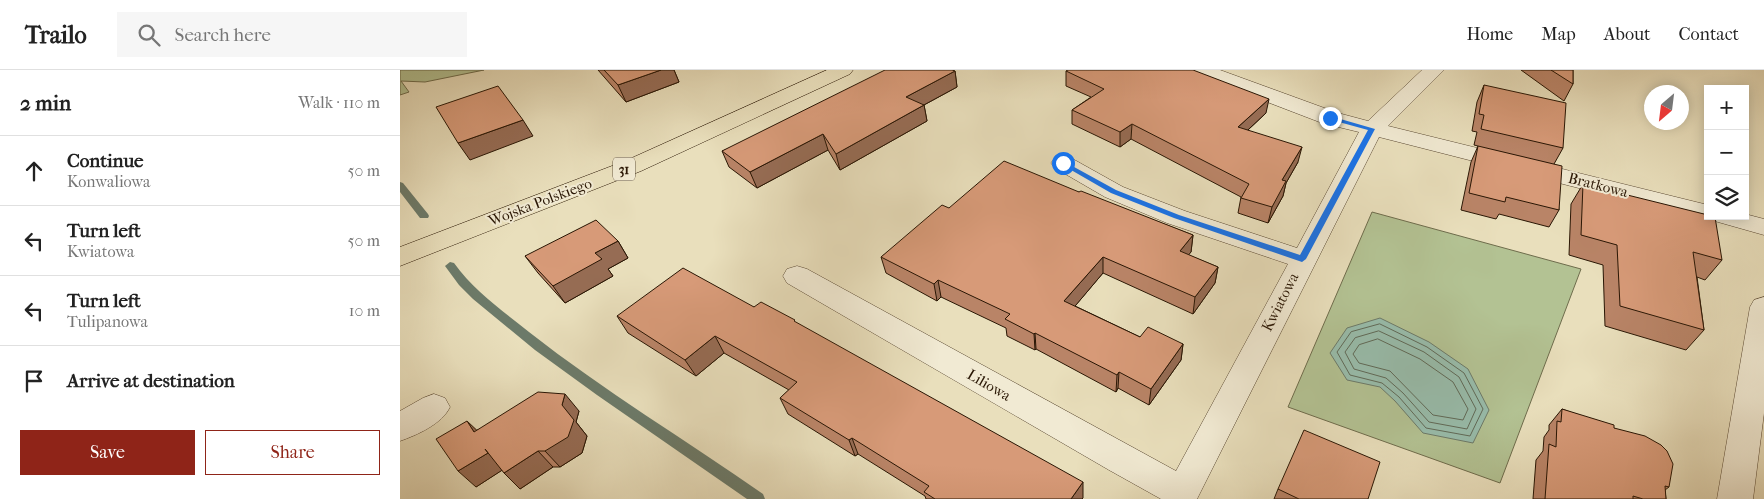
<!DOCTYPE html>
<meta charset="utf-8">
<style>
body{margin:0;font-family:"IM FELL French Canon",serif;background:#f6f6f6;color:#222}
.controls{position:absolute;right:15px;top:15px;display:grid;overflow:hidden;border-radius:0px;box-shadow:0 2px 12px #0003}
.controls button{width:45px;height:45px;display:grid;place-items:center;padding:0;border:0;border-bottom:1px solid #e0e0e0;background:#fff;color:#222;font:25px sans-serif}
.compass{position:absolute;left:1244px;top:15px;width:45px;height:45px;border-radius:50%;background:#fff;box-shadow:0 2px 12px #0003;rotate:208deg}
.stop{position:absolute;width:15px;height:15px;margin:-11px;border:4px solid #1a73e8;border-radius:50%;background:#fff}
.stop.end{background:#1a73e8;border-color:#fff;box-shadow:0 1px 5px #0008}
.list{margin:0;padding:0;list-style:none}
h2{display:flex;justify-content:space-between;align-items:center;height:65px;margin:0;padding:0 20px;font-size:21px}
h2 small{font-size:16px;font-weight:400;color:#767676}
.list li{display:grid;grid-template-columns:32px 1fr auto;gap:15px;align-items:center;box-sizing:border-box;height:70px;padding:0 20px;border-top:1px solid #e0e0e0}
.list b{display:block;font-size:19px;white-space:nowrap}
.list p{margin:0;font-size:16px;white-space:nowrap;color:#767676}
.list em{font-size:16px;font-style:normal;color:#767676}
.actions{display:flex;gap:10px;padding:15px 20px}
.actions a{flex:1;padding:11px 0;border:1px solid #8f2418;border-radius:0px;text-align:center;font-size:18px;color:#8f2418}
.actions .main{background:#8f2418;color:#fff}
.icon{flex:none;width:28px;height:28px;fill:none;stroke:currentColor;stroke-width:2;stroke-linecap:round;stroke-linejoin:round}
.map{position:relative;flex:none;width:1364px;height:429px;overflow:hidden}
header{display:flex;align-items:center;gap:30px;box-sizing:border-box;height:70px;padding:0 25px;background:#fff;border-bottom:1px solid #e0e0e0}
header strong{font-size:24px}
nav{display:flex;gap:28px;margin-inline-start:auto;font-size:18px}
.search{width:350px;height:45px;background:#f6f6f6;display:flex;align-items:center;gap:12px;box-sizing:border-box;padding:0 18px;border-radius:0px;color:#767676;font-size:19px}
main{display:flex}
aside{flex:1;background:#fff}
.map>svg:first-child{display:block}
</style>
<header>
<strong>Trailo</strong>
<div class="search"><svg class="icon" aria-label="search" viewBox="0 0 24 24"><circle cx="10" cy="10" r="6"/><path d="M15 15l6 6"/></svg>Search here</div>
<nav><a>Home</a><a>Map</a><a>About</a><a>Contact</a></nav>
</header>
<main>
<aside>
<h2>2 min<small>Walk · 110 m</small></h2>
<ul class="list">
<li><svg class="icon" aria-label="ahead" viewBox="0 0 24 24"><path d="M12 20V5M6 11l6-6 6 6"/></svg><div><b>Continue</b><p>Konwaliowa</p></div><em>50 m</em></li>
<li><svg class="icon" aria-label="left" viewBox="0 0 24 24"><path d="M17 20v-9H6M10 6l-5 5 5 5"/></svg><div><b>Turn left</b><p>Kwiatowa</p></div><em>50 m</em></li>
<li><svg class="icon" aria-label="left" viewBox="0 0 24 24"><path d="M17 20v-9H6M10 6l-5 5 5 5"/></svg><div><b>Turn left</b><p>Tulipanowa</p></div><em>10 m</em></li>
<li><svg class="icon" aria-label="arrive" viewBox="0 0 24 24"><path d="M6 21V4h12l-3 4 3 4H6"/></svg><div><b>Arrive at destination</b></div></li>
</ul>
<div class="actions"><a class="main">Save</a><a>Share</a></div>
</aside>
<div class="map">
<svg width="1364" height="429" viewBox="0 0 1364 429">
<rect width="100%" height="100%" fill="#e9dfbc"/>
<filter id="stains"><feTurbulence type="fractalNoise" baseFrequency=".004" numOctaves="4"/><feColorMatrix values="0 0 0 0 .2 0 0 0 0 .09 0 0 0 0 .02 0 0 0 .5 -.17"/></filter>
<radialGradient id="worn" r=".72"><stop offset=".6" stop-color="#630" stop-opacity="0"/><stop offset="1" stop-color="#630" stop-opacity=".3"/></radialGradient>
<!-- green -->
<path fill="#b3c293" stroke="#6e6c4c" d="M0,0H84L25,12L1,11L9,22L0,25Z
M972,142L1181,199L1100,413L888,337Z"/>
<!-- water -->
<path fill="#98bdac" stroke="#6c7a69" d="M980,248L1029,272L1068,299L1089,340L1073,373L1023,363L995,331L980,317L947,310L930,283L947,258Z"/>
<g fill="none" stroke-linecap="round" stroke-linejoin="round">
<!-- shore -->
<path stroke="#606a58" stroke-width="1" d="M980,254L1027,277L1064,303L1083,339L1070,366L1026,358L999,327L982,313L950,305L937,282L951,262Z
M979,261L1024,282L1059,307L1076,339L1067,359L1029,352L1003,323L986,308L954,299L945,282L955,268Z
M978,269L1020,289L1053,312L1068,339L1063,350L1033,345L990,301L959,293L953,284L959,275Z"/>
<!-- stream -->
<path fill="#6c7a69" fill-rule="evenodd" d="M0,112L3,113L28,144L29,146L28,148H20L0,122Z
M50,192L54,193C74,221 103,241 129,262C204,321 286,370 363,424L365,429H347L197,325L135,280L73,229L59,215L45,196Z"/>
<defs>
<path id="minor" d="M791,0H820L938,43L968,51L1022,0H1044L988,56L1308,135V146H1345V144L1364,149V165L1311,150L1308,151L979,67L797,429H761L709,400L387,213L383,206L387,199L397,196L407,199L776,401L888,194L767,153L705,127L655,98L651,93L655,88L663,86L671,88L723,117L785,141L897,178L959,62L922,53L794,4Z
M1364,227V343L1353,429H1317L1350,237L1354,230Z
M34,324L45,328L50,337C42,354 17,365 0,371V341L23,328Z"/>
<path id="major" d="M427,0H453L450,4L241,101L0,196V177L225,91Z"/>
</defs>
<!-- minor casing -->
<use href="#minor" stroke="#594832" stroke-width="1"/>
<!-- major casing -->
<use href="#major" stroke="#291604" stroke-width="1"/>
<!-- minor -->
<use href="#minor" fill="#f1ead3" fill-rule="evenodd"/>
<!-- major -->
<use href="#major" fill="#e9dfbc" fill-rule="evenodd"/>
</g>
<!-- wall -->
<path fill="#b98467" stroke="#291604" d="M198,0H274L279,12L226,32Z
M1121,0H1173V14L1164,31Z
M555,1L557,17L524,35L527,51L440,100L428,80L357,118L329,97L322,81Z
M666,1L866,43L848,60L898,92L886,113L883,126L868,153L838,143L841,127L731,69L720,77L672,54V40L691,27L666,16Z
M1084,15L1163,78L1154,94L1159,140L1149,157L1099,144L1096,149L1061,140L1071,92L1078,76L1074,75L1077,62L1072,61L1077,32Z
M1183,114L1322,190L1305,210L1297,207L1304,260L1286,280L1205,256L1203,195L1169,185L1171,134Z
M679,122L793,165L791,182L788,185L818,197L815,213L793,244L703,203L675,236L740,267L783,274L781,290L749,335L718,318L716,322L636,279L635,280L607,266L606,258L541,227L537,231L486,203L481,187L549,138Z
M218,171L228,188L208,199L213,206L165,233L138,203L125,186Z
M354,237L396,253L683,428L682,429H526L525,426L458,384L455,386L388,344L380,328L389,320L324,283L296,306L228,263L217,246Z
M1162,339L1214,358L1269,417L1265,420L1266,429H1133L1136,390L1143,381L1144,367L1149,360V355Z
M179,341L176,352L187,366L182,383L160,397H153L120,419L102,400L76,417L77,360Z
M878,419L968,429H874Z"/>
<!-- shaded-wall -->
<path fill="#966c54" stroke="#291604" d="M261,0H274L279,12L226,32L218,15Z
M555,1L557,17L509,43L506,27Z
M869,29L866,43L835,72L838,57Z
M524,35L527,51L440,100L436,84Z
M123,50L133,66L70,90L58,73Z
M732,54L731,69L720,77V62Z
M423,64L428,80L357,118L350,102Z
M902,77L898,92L886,113L883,126L868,153L872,137L882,110Z
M793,165L791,182L778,198L780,181Z
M218,171L228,188L208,199L213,206L165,233L153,216L195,183Z
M703,187V203L665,248L664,231Z
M818,197L815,213L793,244L795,227Z
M538,210L541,227L537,231L534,214Z
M635,263L636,279L635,280L634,264Z
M315,266L324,283L296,306L285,290Z
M783,274L781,290L749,335L751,319Z
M719,302L718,318L716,322L717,305Z
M165,324L179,341L176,352L187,366L182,383L160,397L145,381L162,335Z
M67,351L84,367L74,362Z
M452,368L458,384L455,386L449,370Z
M138,381L153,397L120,419L104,403Z
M88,383L104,399L76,417L58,401Z
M683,412V428L682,429H671Z"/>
<!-- building -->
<path fill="#d79a78" stroke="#291604" d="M204,0H261L218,15Z
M485,0H552L555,1L506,27L524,35L436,84L423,64L350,102L322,81Z
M668,0H793L869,29L838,57L902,77L882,110L886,111L872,137L841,128L849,114L732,54L720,62L672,40L704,19L666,1Z
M1151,0H1173V14Z
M1084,15L1166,33L1163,78L1081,59L1084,45L1079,44Z
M98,16L123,50L58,73L36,37Z
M1078,76L1162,96L1159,140L1106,127L1105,132L1069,123Z
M604,91L679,122L681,121L793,165L780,181L818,197L795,227L703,187L664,231L740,267L748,257L783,274L751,319L719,302L717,305L635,263L634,264L605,249L610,244L538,210L534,214L481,187L542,135L549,138Z
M1183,114L1308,145V146L1315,147L1322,190L1293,182L1304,260L1220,236L1217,175L1181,165Z
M196,150L218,171L195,183L202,189L153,216L125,186Z
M283,198L354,237L361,232L395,250L394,251L683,412L671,429H535L524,422L529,416L452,368L449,370L380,328L397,312L315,266L285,290L217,246Z
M138,322L165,324L162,335L174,350L168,367L145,381H138L104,403L85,379L88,383L58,401L36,369L67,351L74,362Z
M1162,339L1214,355V358L1245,366L1261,375L1267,381L1273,394L1269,417L1265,416L1266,429H1243L1233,426V429H1145L1149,374L1156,377L1157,351L1161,352Z
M904,360L980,392L968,429H899L878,419Z"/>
<!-- route -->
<path fill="#1a73e8" d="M930,46L975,59L906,189L902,192L774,148L711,123L659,93L665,92L716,120L779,145L900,185L968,60L928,49L927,48Z"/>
<g text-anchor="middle" stroke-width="4" stroke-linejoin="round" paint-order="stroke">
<!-- shield labels -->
<rect fill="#f1ead3" stroke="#655642" stroke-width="1" x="213" y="87.5" width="22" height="23" rx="4"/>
<g font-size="14" font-weight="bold" fill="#291604">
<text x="224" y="104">31</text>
</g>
<!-- street labels -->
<g font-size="15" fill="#291604" stroke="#f1ead3">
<text transform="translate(1198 115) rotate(14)" y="5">Bratkowa</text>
<text transform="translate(140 132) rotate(-21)" y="5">Wojska Polskiego</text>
<text transform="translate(880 232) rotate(-63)" y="5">Kwiatowa</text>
<text transform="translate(589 315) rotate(30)" y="5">Liliowa</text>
</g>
</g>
<rect width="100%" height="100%" filter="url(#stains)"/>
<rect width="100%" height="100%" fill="url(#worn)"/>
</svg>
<div class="controls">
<button>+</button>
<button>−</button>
<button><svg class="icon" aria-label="layers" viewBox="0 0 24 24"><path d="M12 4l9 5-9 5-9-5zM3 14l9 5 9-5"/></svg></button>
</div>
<svg class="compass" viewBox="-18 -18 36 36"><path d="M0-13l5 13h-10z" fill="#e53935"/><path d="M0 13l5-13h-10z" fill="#767676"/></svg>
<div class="stop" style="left:663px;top:93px"></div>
<div class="stop end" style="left:930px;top:48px"></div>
</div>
</main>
